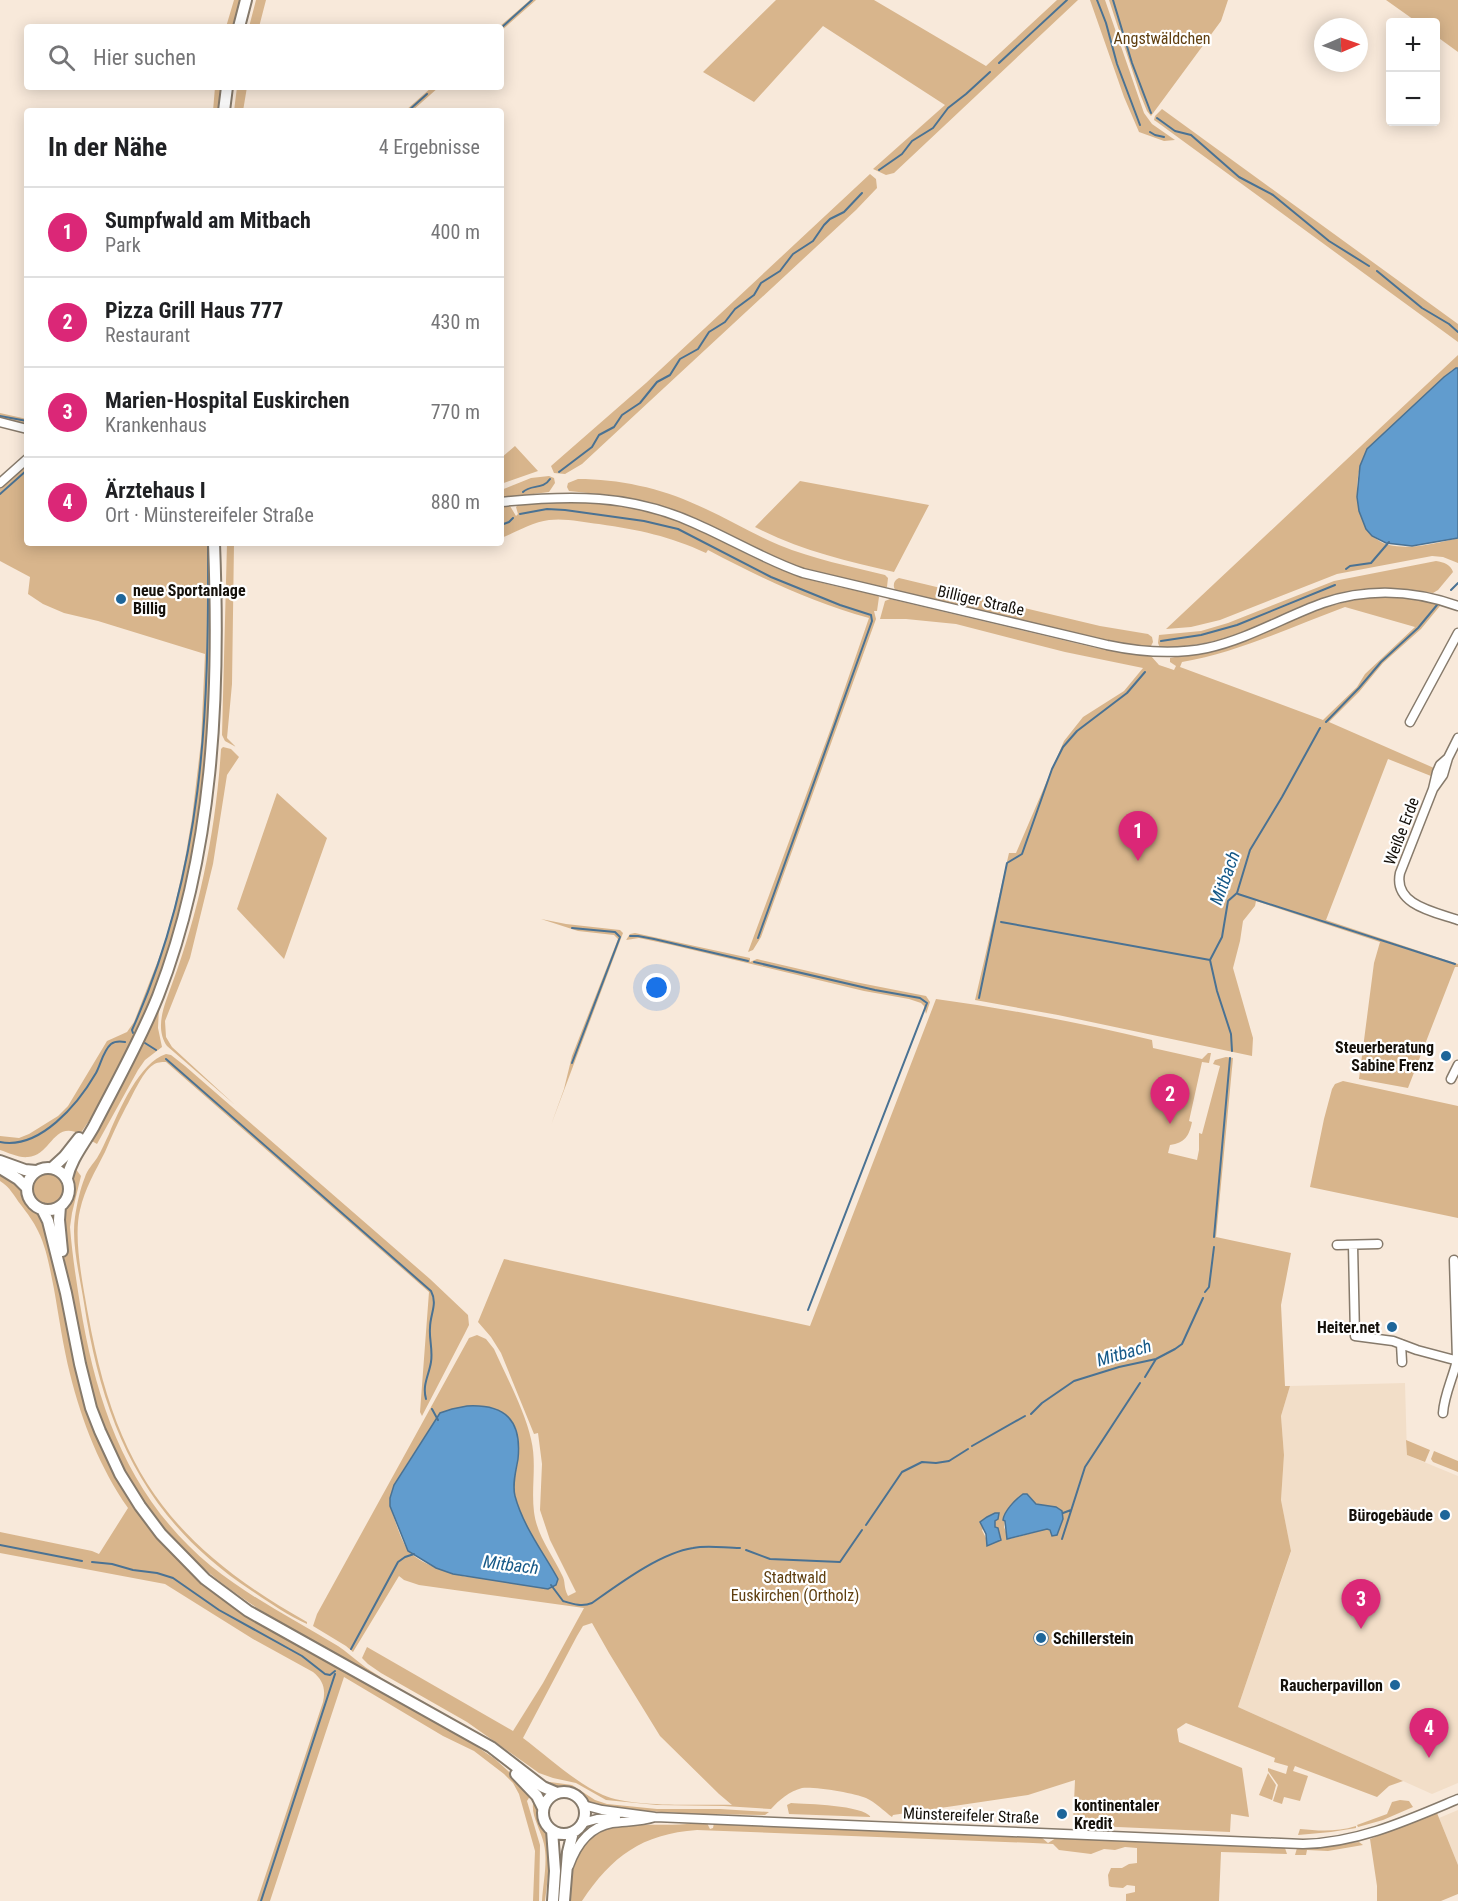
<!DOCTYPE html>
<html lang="de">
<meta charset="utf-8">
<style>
body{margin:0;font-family:"Roboto Condensed",sans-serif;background:#f6f6f6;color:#202124}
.controls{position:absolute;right:18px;top:18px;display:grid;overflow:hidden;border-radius:6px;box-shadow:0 3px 15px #0003}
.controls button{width:54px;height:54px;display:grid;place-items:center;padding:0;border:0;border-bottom:2px solid #e0e0e0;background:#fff;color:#202124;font:30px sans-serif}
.compass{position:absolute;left:1314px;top:18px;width:54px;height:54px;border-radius:50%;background:#fff;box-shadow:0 3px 15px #0003;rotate:88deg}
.you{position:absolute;left:657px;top:988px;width:21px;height:21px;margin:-15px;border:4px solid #fff;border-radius:50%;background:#1a73e8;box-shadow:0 0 0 9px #1a73e833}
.badge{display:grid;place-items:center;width:39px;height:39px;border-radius:50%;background:#db2777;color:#fff;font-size:20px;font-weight:700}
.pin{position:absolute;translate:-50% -50px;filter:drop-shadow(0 2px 3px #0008)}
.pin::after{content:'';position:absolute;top:32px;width:21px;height:18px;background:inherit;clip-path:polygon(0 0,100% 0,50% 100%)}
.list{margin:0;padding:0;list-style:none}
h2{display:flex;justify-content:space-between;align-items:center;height:78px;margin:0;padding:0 24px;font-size:26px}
h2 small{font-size:20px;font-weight:400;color:#757577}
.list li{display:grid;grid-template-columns:39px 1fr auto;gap:18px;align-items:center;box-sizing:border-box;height:90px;padding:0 24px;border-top:2px solid #e0e0e0}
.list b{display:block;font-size:22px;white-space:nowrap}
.list p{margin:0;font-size:20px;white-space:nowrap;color:#757577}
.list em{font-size:20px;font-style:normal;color:#757577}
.icon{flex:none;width:33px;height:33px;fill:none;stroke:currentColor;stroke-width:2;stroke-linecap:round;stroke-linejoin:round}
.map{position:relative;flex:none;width:1458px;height:1901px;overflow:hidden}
.search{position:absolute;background:#fff;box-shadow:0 3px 15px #0003;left:24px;top:24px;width:480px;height:66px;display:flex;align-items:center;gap:15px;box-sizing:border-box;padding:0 21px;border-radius:6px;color:#757577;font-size:22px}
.panel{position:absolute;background:#fff;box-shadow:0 3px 15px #0003;left:24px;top:108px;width:480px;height:438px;border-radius:6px}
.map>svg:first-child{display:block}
</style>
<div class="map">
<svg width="1458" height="1901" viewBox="0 0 1458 1901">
<rect width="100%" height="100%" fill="#f8e9da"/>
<!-- built -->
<path fill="#f2dec8" d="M1405,1383L1407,1455L1458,1476V1783L1432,1794L1238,1707L1291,1552L1281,1500L1284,1455L1281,1416L1290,1386Z
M1458,1810V1865L1439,1818Z"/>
<!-- green -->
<path fill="#d8b58c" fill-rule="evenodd" d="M234,0H241L234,27H226Z
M256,0H266L259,27H249Z
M530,0H536L501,31V27H499Z
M776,0H874L986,66L1057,0H1078L894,173L886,175L873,169L945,105L823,26L754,102L703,72Z
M1090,0H1105L1144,113L1152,124L1175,140L1164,141L1139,132L1124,97Z
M1109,0H1228L1221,21L1151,116L1147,111L1140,94Z
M1386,0H1458V52L1436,36V22H1417Z
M215,87H222L219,111H213Z
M237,87H247L243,111H234Z
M432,87H439L412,111H405Z
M1162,109L1458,324V342L1157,122L1154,120L1155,116Z
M870,174L876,179L877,188L856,210L582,464L565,474L554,473L551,466L646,383Z
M1458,355V368L1452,370L1444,377C1425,395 1406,413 1387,431C1380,438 1369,445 1365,454C1351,481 1354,536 1389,545C1411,550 1437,543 1458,538V563L1443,557L1432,556L1337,574L1220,620L1191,627L1166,629Z
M0,413L27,419V425L0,418Z
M515,446L538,471L501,484V458Z
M27,464V543H212C212,750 204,958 80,1134C53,1120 51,1156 28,1157C19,1158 9,1153 0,1150V1136L19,1138L29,1134L58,1116L68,1106L107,1041L127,1032L134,1022L164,945L175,905L185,859L192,818L201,742L205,654L98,621L64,613L43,604L28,594L30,577L0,561V488Z
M549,476L554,478L555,483L549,492L501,498V490L531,478Z
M578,479C618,479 661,488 697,505C725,517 751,533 779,545C813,559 849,566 885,575L888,578L887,587L882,588L797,567L767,555L692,517L652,503L617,496L569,491L567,487L568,483Z
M800,481L929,505L894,572C846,561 799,550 755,527Z
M562,501C599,502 636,505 671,518C709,532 742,554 779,569C811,582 844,588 877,595L879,597L877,611H874L876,619L761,937L753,950L748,952L831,728L869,618C811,602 761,578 708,550L706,553C669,536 640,530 599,524C583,522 565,518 549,520C532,522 517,532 501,538V507L510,506L516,516L518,514L516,507L518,505Z
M227,543H234L232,684L227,738L236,747L225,741L222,735Z
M1436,561C1444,562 1451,565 1453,572L1438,590L1433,593C1403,589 1375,586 1345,593C1311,600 1279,618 1246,631C1218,642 1190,647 1160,648L1158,643L1159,635L1201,631L1228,623L1334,581Z
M899,578L1100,626L1148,634L1152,637L1153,642L1151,646L1147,648L1104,641L897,592C892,588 893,580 899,578Z
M1375,597C1397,597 1419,597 1440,606L1421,629L1383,663L1359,692L1329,722L1434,768L1431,776L1388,759L1326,920L1458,964V967H1455L1408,1088L1359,1079L1374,963L1380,942L1256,901L1255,906L1243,921L1240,941L1233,968L1253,1038L1252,1056L1058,1015L975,1000L1009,853H1016L1064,741L1083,717L1124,691L1143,668L1065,652L956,624L906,619H880L885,601L890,599L1096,648L1151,656L1159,665L1174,670L1176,666L1170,662V658L1229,646L1323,608L1349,601ZM1345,607L1415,627L1365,674L1357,687L1323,720L1180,667L1182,662C1239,652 1291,627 1345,607Z
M223,747L231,749L239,757L227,775L213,864L190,958L165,1021L166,1037L172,1047L235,1105L167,1046C154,1027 165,1004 172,984C200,909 216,829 221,749Z
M277,793L327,838L284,959L237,909Z
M541,919L566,924L620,930L623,933L551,1125L564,1089L572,1056L618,939L614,935L578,931Z
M635,933L750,958V962L757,959L855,982L926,996L930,1002L926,1014L924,1006L921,1003L909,999L864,991L672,945L639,938L626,940L630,934Z
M936,999C1009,1009 1081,1023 1152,1040L1153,1048L1202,1059L1208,1053H1211L1209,1063L1202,1062L1189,1121L1192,1122C1189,1136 1185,1143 1170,1145L1168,1153L1197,1160L1199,1150V1133L1202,1134L1220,1066L1213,1064L1215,1060L1226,1057L1233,1058L1216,1237L1291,1253L1281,1305L1285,1386H1290L1281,1416L1284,1455L1281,1500L1291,1551L1238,1707L1403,1781L1389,1786L1377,1797L1295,1766L1293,1771L1308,1776L1300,1801L1284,1797L1282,1804L1273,1801L1278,1785L1268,1771V1768L1286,1774L1288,1766L1274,1762L1275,1758L1186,1723L1177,1729L1179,1742L1242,1768L1249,1817L1231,1814L1230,1832L1073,1825L1075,1780L1028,1795L893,1815L892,1817C884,1811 875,1802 866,1798C856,1793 812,1786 802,1788C790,1791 779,1800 771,1809L724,1806L657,1805L606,1800L576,1783L553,1778L539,1773L467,1722L381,1673L368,1664L362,1658L367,1647L513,1731L543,1683L584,1608L419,1585L404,1580L399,1576L353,1652L346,1646L313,1626L317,1614L469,1338L477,1335L486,1339L494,1349C506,1376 525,1411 531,1439C537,1463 531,1487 534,1512C537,1536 552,1554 562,1575C566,1582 563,1586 568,1596L576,1592L550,1540L540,1510L542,1464L538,1433L534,1434L501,1353L491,1337L478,1322L504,1259L810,1326ZM473,1406C510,1409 522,1422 518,1460C516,1472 512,1484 515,1496C523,1525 543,1554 558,1579L467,1577C452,1574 417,1563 408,1550C401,1541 394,1517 390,1506L403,1470L440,1413L452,1409ZM1027,1494L1036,1504L1063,1519L1057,1535L1047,1529L1009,1539L1004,1527L1005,1521L1003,1520C1007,1508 1015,1499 1027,1494ZM999,1513L995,1521V1527L998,1528L1001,1540H987L982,1530ZM592,1623L609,1653L660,1736L719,1794L732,1805C699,1804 631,1808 603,1795C576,1783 547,1756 523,1738L577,1636L583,1626Z
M159,1008L158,1028L162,1047L145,1060L138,1070L97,1144L90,1140L129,1073Z
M166,1054L171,1055L185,1066L430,1279L468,1315L469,1325L464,1335L422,1416L420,1412L429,1292L166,1062C161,1062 157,1062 153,1065C142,1072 131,1099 124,1111C117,1124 111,1138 105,1152C95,1172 85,1188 80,1210C73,1238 83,1285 88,1314C116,1469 169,1544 307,1622V1624C288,1616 270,1603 252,1591C145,1521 103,1426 84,1303C80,1277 71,1243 75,1217C77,1204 80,1189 85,1177C87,1170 93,1164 97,1158C102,1150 105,1142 109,1134C119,1110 140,1062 166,1054Z
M1343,1081L1458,1106V1218L1310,1187L1324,1119L1332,1089L1335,1084Z
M75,1168L81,1176L72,1213L70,1227C72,1253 76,1279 80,1304C97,1407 128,1497 211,1566C251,1598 295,1620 338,1646C346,1651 352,1657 360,1663C367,1669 375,1673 382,1678C373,1676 363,1669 354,1664C335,1653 315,1642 295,1631C201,1577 140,1522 100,1419C87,1384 81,1346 74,1309C69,1281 57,1238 64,1210C66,1205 71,1201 73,1195C75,1184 71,1180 75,1168Z
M0,1171L16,1182L22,1189L28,1204L43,1217L55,1259L75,1365L91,1422L116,1477L133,1504L157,1537L198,1578L457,1733L495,1759L532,1793L527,1801L540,1845L539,1901H533L535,1851L519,1794L513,1783L504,1774L474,1751L443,1736L344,1677L270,1901H257L323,1702C326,1689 323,1680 313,1672L253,1639L165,1584L0,1553V1532L92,1551L99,1554L128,1508C100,1468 82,1422 70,1374C63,1346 59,1317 54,1289C50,1270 47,1249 38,1231C34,1222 27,1213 21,1205C14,1196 10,1187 0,1181Z
M33 1189a15 15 0 1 1 30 0a15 15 0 1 1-30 0Z
M1406,1440L1430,1450L1425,1462L1407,1455Z
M1434,1451L1458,1461V1472L1433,1462L1431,1459Z
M1268,1773L1276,1785L1272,1800L1259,1795Z
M550,1782L572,1785L595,1800L607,1804L657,1809H720L769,1812L765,1815L697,1814L626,1810L590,1804L573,1790L547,1786Z
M534,1799L539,1807L540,1821L549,1835L551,1851L545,1901H542C543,1883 548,1862 544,1844C541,1830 529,1813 534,1799Z
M1400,1800L1409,1801L1413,1807L1383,1820L1358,1827L1357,1825L1387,1814L1392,1802Z
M791,1803C808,1804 862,1805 871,1817L789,1814L787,1805Z
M1437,1813L1458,1865V1894L1441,1901H1377V1886L1370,1839Z
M694,1823H707L710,1829L713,1828L714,1823L1041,1837L1048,1843L1056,1838L1285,1848L1287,1854L1221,1852L1219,1901H1126V1894L1135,1892V1886L1127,1885L1123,1888L1111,1887L1109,1886L1108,1875L1111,1868H1122L1129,1864L1137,1863V1848L1125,1847L1115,1850L1104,1849L1091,1854L1059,1850L1053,1844L1033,1843L697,1830C642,1834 612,1856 582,1901H566C567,1892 570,1883 572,1874C588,1806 643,1831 694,1823Z
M1356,1826V1828L1331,1832L1298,1835L1300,1829C1319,1831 1337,1832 1356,1826Z
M1359,1842L1363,1845L1328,1851L1307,1850L1306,1855H1295L1297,1848L1329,1846Z"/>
<!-- water -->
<path fill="#619cce" stroke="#4a7293" stroke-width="1.5" d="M1456,368H1458V538L1412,546L1386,543L1372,536L1366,529L1359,511L1357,497L1360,466L1367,449L1444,377Z
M467,1406C505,1404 522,1420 518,1459C516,1471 512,1484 515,1496C523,1526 543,1552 558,1579L556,1585L548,1589L453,1574L436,1568L408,1551L390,1506V1498L394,1485L440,1413L452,1409Z
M1023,1494H1027L1036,1504L1056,1507L1062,1511L1063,1519L1057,1535L1052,1536L1050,1530L1047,1529L1007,1539L1005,1521L1003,1520C1004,1511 1015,1500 1023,1494Z
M995,1513H999L998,1519L995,1521V1527L998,1528L1001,1540L987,1546L986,1534L980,1522L987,1517Z
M1034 1638a7 7 0 1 1 14 0a7 7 0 1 1-14 0Z"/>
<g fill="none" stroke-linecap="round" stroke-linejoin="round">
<!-- stream -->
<path stroke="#4a7293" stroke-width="2" d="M1097,0L1106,23L1117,64L1140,125
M1113,0L1132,63L1151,113
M501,28L532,0
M999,63L1067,0
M408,111L427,94
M1157,118L1175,131L1191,135L1239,177L1273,195L1329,241L1369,266
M1150,132L1155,135L1164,137
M879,170L902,154L912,141L933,128L948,108L966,94L990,72
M1377,271L1422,308L1449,324L1458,332
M0,416L27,421
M559,472L592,447L599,435L614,427L622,415L640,403L657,382L670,375L680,359L698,349L709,332L725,322L735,309L754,295L761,283L780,271L793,254L813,241L824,225L830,219L844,212L862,193
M523,492C531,484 543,490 550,479
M0,494L27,470
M520,514L547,509L565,510L644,521L678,529L771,577L840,605L871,615L872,621L758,938
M501,525L509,522L513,518
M1346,569L1350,566L1371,563L1389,542
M1451,590L1458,583
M1161,641L1201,635L1237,625L1335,585
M1326,722L1359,688L1381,662L1418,628L1437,605
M1238,894L1455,964
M1001,922L1210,960
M630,936H638L654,939L748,961
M754,962L875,990L920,998L927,1003L808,1310
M979,998L1007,863L1022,854L1052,769L1063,747L1077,731L1127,693L1145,672
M133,1033L132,1030C204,870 209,715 208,543
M145,1043L156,1050
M1232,1051L1231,1034L1217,991L1210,960L1222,937L1228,901L1237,893L1250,850L1282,797L1320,728
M166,1059L431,1291C438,1304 430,1314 430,1328C429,1339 433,1350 431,1362C429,1375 422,1385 426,1399
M572,1063L620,937L615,932L572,928
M0,1142C40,1150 78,1104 96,1073C101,1064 103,1051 111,1044C115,1041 119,1041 125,1042
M1214,1237L1230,1058
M1205,1292L1209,1287L1214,1247
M1145,1377L1156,1359
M432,1409L438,1420
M1031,1414L1042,1403L1074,1381L1119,1367L1156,1359L1175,1349L1182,1344L1203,1298
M972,1446L1025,1416
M1063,1513L1071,1510
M866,1525L902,1472L922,1462L936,1463L949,1461L968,1449
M1062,1539L1085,1467L1140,1383
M0,1545L82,1561
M746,1550L770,1559L840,1562L862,1530
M92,1562L112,1564L133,1570L157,1573L173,1578L219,1610L302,1656L325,1674L330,1675L335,1671
M551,1585L563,1601C573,1604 582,1607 592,1603C619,1584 660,1553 693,1548C708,1545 724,1548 740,1548
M351,1649L398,1562L405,1557L414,1554
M261,1901L335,1674"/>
<defs>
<path id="minor" d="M0,422L27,429
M0,483L27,459
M501,502C570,495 630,494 694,523C731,539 765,560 803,573L1107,645C1140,652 1173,655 1207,648C1248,639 1284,617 1323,603C1367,588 1414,590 1458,606
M1410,722L1458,633
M1458,738L1448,758L1440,765L1437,772L1433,789L1400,873C1393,905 1435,912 1458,920
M1433,789L1443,775L1448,758
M1451,1079L1458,1065
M1337,1245L1378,1244
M1353,1245L1355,1336L1393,1341L1417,1350L1458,1361
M1401,1344L1402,1362
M1443,1413C1444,1395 1453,1378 1457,1360L1454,1260
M583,1805L602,1810L655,1817L1303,1844C1358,1843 1408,1820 1458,1799
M582,1823L597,1819L616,1818
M569,1866C576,1846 589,1827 612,1823C626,1821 640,1822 655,1817"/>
<path id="major" d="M239,27L246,0
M224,111L227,87
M0,1161L25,1170L36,1171
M27 1189a21 21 0 1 1 42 0a21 21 0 1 1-42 0Z
M0,1168L18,1179L27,1188
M52,1168L64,1157L79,1138
M67,1178C71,1159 84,1144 94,1126C116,1083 140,1041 158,996C214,852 220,696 214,543
M60,1206L59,1220L62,1251
M42,1209L48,1221L66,1293L80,1364L91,1408L100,1431L120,1474L140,1506L161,1534L205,1579L248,1611L491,1747L543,1787L557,1793
M516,1774L537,1796L543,1808
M543 1813a21 21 0 1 1 42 0a21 21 0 1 1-42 0Z
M552,1830L555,1871L553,1901
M564,1901L568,1852L573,1832"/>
</defs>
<!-- minor casing -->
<use href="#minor" stroke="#867a6b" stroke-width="11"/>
<!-- major casing -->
<use href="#major" stroke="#867a6b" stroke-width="14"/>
<!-- minor -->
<use href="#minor" stroke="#fff" stroke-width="8"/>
<!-- major -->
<use href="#major" stroke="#fff" stroke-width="10"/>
</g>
<!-- markers -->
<g fill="#1e669a" stroke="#fff" stroke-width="2">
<circle cx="121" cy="599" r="6"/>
<circle cx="1446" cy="1056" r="6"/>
<circle cx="1392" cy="1327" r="6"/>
<circle cx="1445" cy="1515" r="6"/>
<circle cx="1041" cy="1638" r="6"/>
<circle cx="1395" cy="1685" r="6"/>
<circle cx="1062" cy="1814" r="6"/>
</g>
<g text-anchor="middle" stroke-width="4.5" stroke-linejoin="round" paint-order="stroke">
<!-- park labels -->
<g font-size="16" fill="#5f3e0f" stroke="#fff">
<text x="1162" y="44">Angstwäldchen</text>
<text x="795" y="1583">Stadtwald<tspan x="795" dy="18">Euskirchen (Ortholz)</tspan></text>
</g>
<!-- poi labels -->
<g font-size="16" font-weight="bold" fill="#14100a" stroke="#fff" text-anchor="end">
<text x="133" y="596" text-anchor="start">neue Sportanlage<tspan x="133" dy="18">Billig</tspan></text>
<text x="1434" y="1053">Steuerberatung<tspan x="1434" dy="18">Sabine Frenz</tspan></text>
<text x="1380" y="1333">Heiter.net</text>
<text x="1433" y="1521">Bürogebäude</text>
<text x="1053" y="1644" text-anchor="start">Schillerstein</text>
<text x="1383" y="1691">Raucherpavillon</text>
<text x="1074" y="1811" text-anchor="start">kontinentaler<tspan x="1074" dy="18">Kredit</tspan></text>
</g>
<!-- street labels -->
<g font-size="16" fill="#14100a" stroke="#fff">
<text transform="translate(981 600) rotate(13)" y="6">Billiger Straße</text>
<text transform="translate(1401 831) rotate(-69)" y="6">Weiße Erde</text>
<text transform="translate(971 1815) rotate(2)" y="6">Münstereifeler Straße</text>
</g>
<!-- water labels -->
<g font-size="18" font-style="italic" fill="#165988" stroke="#fff">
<text transform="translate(1225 878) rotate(-70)" y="6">Mitbach</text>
<text transform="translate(1124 1353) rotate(-16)" y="6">Mitbach</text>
<text transform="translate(511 1565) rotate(7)" y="6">Mitbach</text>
</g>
</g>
</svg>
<div class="controls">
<button>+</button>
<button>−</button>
</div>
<svg class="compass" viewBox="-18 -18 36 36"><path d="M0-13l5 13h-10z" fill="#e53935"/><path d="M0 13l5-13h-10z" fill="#757577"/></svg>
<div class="you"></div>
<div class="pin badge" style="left:1138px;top:861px">1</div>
<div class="pin badge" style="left:1170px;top:1124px">2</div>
<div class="pin badge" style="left:1361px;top:1629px">3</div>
<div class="pin badge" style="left:1429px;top:1758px">4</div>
<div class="search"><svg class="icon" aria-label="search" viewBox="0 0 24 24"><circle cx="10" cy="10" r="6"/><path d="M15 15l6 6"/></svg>Hier suchen</div>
<section class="panel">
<h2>In der Nähe<small>4 Ergebnisse</small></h2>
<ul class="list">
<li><span class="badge">1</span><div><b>Sumpfwald am Mitbach</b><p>Park</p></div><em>400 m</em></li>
<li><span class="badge">2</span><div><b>Pizza Grill Haus 777</b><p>Restaurant</p></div><em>430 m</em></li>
<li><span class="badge">3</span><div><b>Marien-Hospital Euskirchen</b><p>Krankenhaus</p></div><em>770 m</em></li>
<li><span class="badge">4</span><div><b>Ärztehaus I</b><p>Ort · Münstereifeler Straße</p></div><em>880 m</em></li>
</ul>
</section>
</div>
